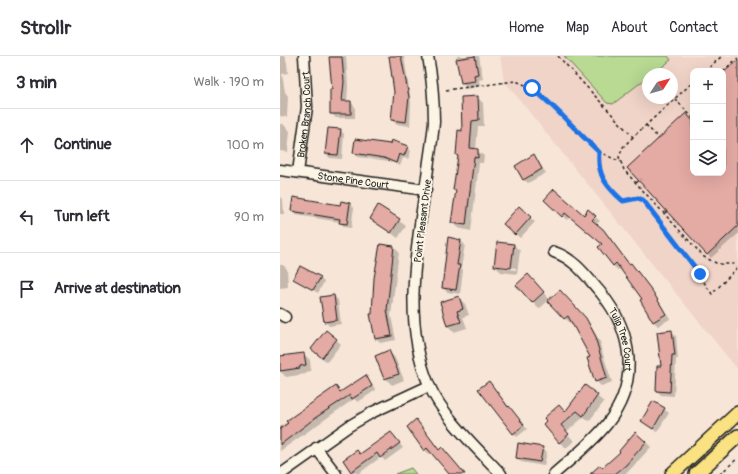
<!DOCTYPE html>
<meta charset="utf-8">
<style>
body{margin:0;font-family:Pangolin,sans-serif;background:#f2f2f3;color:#2b2b33}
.controls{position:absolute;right:12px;top:12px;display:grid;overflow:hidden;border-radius:8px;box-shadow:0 4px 16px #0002}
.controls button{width:36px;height:36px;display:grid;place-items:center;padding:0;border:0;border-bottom:1px solid #e1e1e2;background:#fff;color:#2b2b33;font:20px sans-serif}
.compass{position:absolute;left:362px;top:12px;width:36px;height:36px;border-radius:50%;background:#fff;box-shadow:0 4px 16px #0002;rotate:54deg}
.stop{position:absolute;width:12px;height:12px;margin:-9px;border:3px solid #1a73e8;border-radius:50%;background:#fff}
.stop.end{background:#1a73e8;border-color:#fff;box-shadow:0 1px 4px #0008}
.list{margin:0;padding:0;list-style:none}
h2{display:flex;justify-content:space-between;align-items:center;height:52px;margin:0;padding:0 16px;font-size:17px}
h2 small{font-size:13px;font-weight:400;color:#7c7c81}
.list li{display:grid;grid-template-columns:26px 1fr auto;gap:12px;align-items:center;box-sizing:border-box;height:72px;padding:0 16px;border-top:1px solid #e1e1e2}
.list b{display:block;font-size:15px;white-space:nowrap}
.list em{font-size:13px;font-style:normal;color:#7c7c81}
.icon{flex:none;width:22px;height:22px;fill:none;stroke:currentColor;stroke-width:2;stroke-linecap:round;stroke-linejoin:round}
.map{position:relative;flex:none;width:458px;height:418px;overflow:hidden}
header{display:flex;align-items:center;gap:24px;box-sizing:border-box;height:56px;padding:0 20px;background:#fff;border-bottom:1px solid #e1e1e2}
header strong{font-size:19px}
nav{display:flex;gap:22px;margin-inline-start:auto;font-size:14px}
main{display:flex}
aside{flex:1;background:#fff}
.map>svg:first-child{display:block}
</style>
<header>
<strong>Strollr</strong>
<nav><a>Home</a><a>Map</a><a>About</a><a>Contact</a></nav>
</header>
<main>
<aside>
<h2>3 min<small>Walk · 190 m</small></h2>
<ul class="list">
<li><svg class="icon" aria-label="ahead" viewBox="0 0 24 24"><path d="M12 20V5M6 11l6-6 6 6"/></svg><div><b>Continue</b></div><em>100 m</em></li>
<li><svg class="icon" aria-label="left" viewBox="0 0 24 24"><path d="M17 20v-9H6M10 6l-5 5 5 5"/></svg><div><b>Turn left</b></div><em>90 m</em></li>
<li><svg class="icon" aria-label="arrive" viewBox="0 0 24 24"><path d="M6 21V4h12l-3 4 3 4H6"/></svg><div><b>Arrive at destination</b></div></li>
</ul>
</aside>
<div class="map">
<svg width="458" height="418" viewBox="0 0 458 418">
<rect width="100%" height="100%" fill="#f7e6d8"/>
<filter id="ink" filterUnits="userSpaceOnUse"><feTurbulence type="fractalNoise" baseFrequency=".025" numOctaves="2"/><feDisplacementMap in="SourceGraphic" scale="8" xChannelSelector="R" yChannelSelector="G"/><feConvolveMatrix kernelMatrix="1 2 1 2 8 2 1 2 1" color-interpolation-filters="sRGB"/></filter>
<g filter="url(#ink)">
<!-- built -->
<path fill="#f1d4c8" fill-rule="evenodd" d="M220,0H458V314L224,25ZM413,15H443V117H413ZM368,18H392V42H368Z"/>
<!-- green -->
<path fill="#b8da93" stroke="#6a7b58" d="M284,0H388L391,4L373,18H368V21L333,48L327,47Z
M131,412L136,418H115Z"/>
<!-- shadow -->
<path fill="#0003" fill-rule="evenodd" d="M0,0H5L7,7L8,17L2,18L5,36L8,40L7,61L0,60Z
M50,0H66L68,31L67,46H71L75,51V62H56L51,57L53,34Z
M107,0H124L131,46L130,70L116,68L112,64L115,36L111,4Z
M177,0H199L203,23L199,24L200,30L187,33L182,27Z
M458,6V178L431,202L348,112L412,65L413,63V117H443V20Z
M197,41L203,47L204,70H198L196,94L204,100L203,107H199L191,175L178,172L172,167L177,136L174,133L179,101L177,99L183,76Z
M0,68H3L10,75L8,96L0,95Z
M60,74L64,78L62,103L50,102L46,98Z
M127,91L131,95L128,103L123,102L120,110L109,105L78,101L74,97Z
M254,100L266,117L248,127L243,123Z
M0,141L3,144L4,158H0Z
M70,147L74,152L71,172L64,171L60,166L16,159L12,155L61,150Z
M270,149L304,160L315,161L320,165L316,168L328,179L349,209L355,212L377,242L390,263L378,270L373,265L363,243L341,212L338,214L333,210L323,189L290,161L287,164Z
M99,151L126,170L118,182L91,162Z
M239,152L255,166L240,182L224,168Z
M169,182L181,185L185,189L181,212L183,214L180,238L167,236L163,232Z
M234,189L240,195L237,218L221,216L215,210ZM221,210L236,212V214L221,212Z
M114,191L119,196L111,260L116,284L100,287L95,282L93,259Z
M0,209H3L7,213L8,231L0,232Z
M40,222L44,226L38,237L14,223Z
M254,226L270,244L284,240L310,268L321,288L320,289L332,326L321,330L316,325L311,302L292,265L290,267L268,245L259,253L237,230Z
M54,240L58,244L61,268L49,270L45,265Z
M179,242L185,248L189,259L183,261L187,272L174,276L168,270Z
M46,275L61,288L47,306L32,293Z
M391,275L396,280L398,303H396L394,340L381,339L377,335Z
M109,295L115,302L124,324L112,329L105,322Z
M24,298L30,304L31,315L26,316V318L6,321L0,315V301Z
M86,321L96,334L78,346L74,343L0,395V371L56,332L61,337Z
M209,326L247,373L237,381L233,377Z
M305,331L324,346L309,365L304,361L286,376L294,385L286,392L279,386V351L286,357Z
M374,346L389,357L377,376L362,365Z
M136,365L159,395L166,396L185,418H170L152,396L149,398L145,394Z
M115,381L123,392L105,405L101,401L78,418L72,415L81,399Z
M366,386L371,391L346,418H317Z
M262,392L267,396L264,410L241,406L237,402Z"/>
<!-- building -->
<path fill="#e4aaa4" stroke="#1c1c1c" d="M109,0H121L129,41L126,66L111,64L114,36Z
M195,0L198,18L194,19L195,25L181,27L176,3Z
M49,1H62L64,26L62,45H71V58H50V33H52Z
M458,4V170L427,199L347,112L406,57L413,65V117H443V17Z
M198,40L199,64L192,65L190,92L198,93V102L194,101L186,169L171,167L176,134H173L178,100L176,99L178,74L182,75L181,41Z
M48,72L61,73L58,99L45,98Z
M75,83L110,88L111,84L128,90L124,100L119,98L116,107L104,102L73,97Z
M254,98L262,113L243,124L235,110Z
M274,133L304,159L308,153L316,160L312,164L323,173L349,208L351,207L373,236L386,258L373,266L360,244L362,243L336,207L333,210L318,191L322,188L285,157L282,161L264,144Z
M13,141L60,149L61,145L70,147L67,168L59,167L60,163L11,155Z
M98,149L120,163L111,177L90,163Z
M239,150L251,161L235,179L223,168Z
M168,181L181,184L177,209H180L176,234L162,232Z
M217,186L234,188L231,212L214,210Z
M100,188L114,190L107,254L112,280L95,283L90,258H92L94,222Z
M20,210L41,221L33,234L13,223Z
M248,218L264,236L252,247L236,229Z
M280,234L306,262L317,283L316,284L327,322L315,326L307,302L310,301L288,260L284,263L267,245Z
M54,239L57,264L44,266L40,241Z
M179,240L183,253L177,255L181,266L167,270L160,246Z
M46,274L57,283L42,302L31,293Z
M392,274L395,299H392L390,336L376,335L377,310H381L377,276Z
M109,294L119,318L104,323L95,300Z
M24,297L26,309L20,310V312L0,315V300Z
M86,319L92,330L72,343L70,339L35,362L0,389V373L8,367L6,365L56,330L60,336Z
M209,325L228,351L229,350L244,369L233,378L198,333Z
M305,329L318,339L303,360L297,355L281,369L289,378L279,387L263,368L266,365L264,362L279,349L285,356Z
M373,345L385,352L373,373L361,365Z
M136,363L159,394L162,391L185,418H169L147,392L144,395L127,371Z
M111,376L120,387L100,402L97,397L71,416L63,404L77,394L80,398Z
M355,376L366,386L346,409L335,418H310L320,409L322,412L340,396L339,395Z
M238,387L263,391L260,406L236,402Z"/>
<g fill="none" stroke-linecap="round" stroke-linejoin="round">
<defs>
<g id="minor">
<path d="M148,0C152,22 154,44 154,66C153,79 151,92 149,105C140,178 119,258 149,329C163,361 197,392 221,418"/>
<path id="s1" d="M0,114L146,134"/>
<path id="s2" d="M18,116L27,51L24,0"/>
<path id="s3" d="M274,196C295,203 307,221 321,237C353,276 360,326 327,368C312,387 292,402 274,418"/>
<path d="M0,258L5,261"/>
<path d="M36,392L56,418"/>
<path d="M1,418L69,370L93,356L149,330"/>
</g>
<path id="major" d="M392,418L458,357
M416,418L458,380"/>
</defs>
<!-- minor casing -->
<use href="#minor" stroke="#1c1c1c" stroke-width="13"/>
<!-- major casing -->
<use href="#major" stroke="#1c1c1c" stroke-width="16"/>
<!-- path -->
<path stroke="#1c1c1c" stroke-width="1.5" stroke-dasharray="3 3" stroke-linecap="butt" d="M278,0L353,81L413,26
M425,15L442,0
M443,15L458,2
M166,34L236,25L252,32L271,48L291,70L319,96L341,106
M395,43L413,62
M366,69L379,83
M353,81L343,91L339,101L344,114L424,201L438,208H456
M319,96C317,119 326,130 343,145L358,142L363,144L407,201L432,238L457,212
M356,127L361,123
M385,157L389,153
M440,418L458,402"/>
<!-- minor -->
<use href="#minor" stroke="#fcf5e5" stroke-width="10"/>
<!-- major -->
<use href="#major" stroke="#fae181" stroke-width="13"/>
</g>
</g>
<g fill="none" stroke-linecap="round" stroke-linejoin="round" filter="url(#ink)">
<!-- route -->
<path stroke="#1a73e8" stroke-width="5" d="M252,32C276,51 296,75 319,96C317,119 326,130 343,145L358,142L363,144L420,218"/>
</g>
<g text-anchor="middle" stroke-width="4" stroke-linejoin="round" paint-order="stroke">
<!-- street labels -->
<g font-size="10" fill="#1c1c1c" stroke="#fcf5e5">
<text dy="4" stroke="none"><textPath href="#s2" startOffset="58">Broken Branch Court</textPath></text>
<text dy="4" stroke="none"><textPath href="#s1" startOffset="74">Stone Pine Court</textPath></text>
<text transform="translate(142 165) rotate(-83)" y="4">Point Pleasant Drive</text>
<text dy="4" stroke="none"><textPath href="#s3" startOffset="115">Tulip Tree Court</textPath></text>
</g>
</g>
</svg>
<div class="controls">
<button>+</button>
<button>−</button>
<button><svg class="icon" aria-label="layers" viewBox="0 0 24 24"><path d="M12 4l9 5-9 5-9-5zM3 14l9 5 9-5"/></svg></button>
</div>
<svg class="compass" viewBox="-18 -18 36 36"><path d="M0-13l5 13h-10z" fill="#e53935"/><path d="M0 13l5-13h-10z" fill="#7c7c81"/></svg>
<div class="stop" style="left:252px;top:32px"></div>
<div class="stop end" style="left:420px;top:218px"></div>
</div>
</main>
